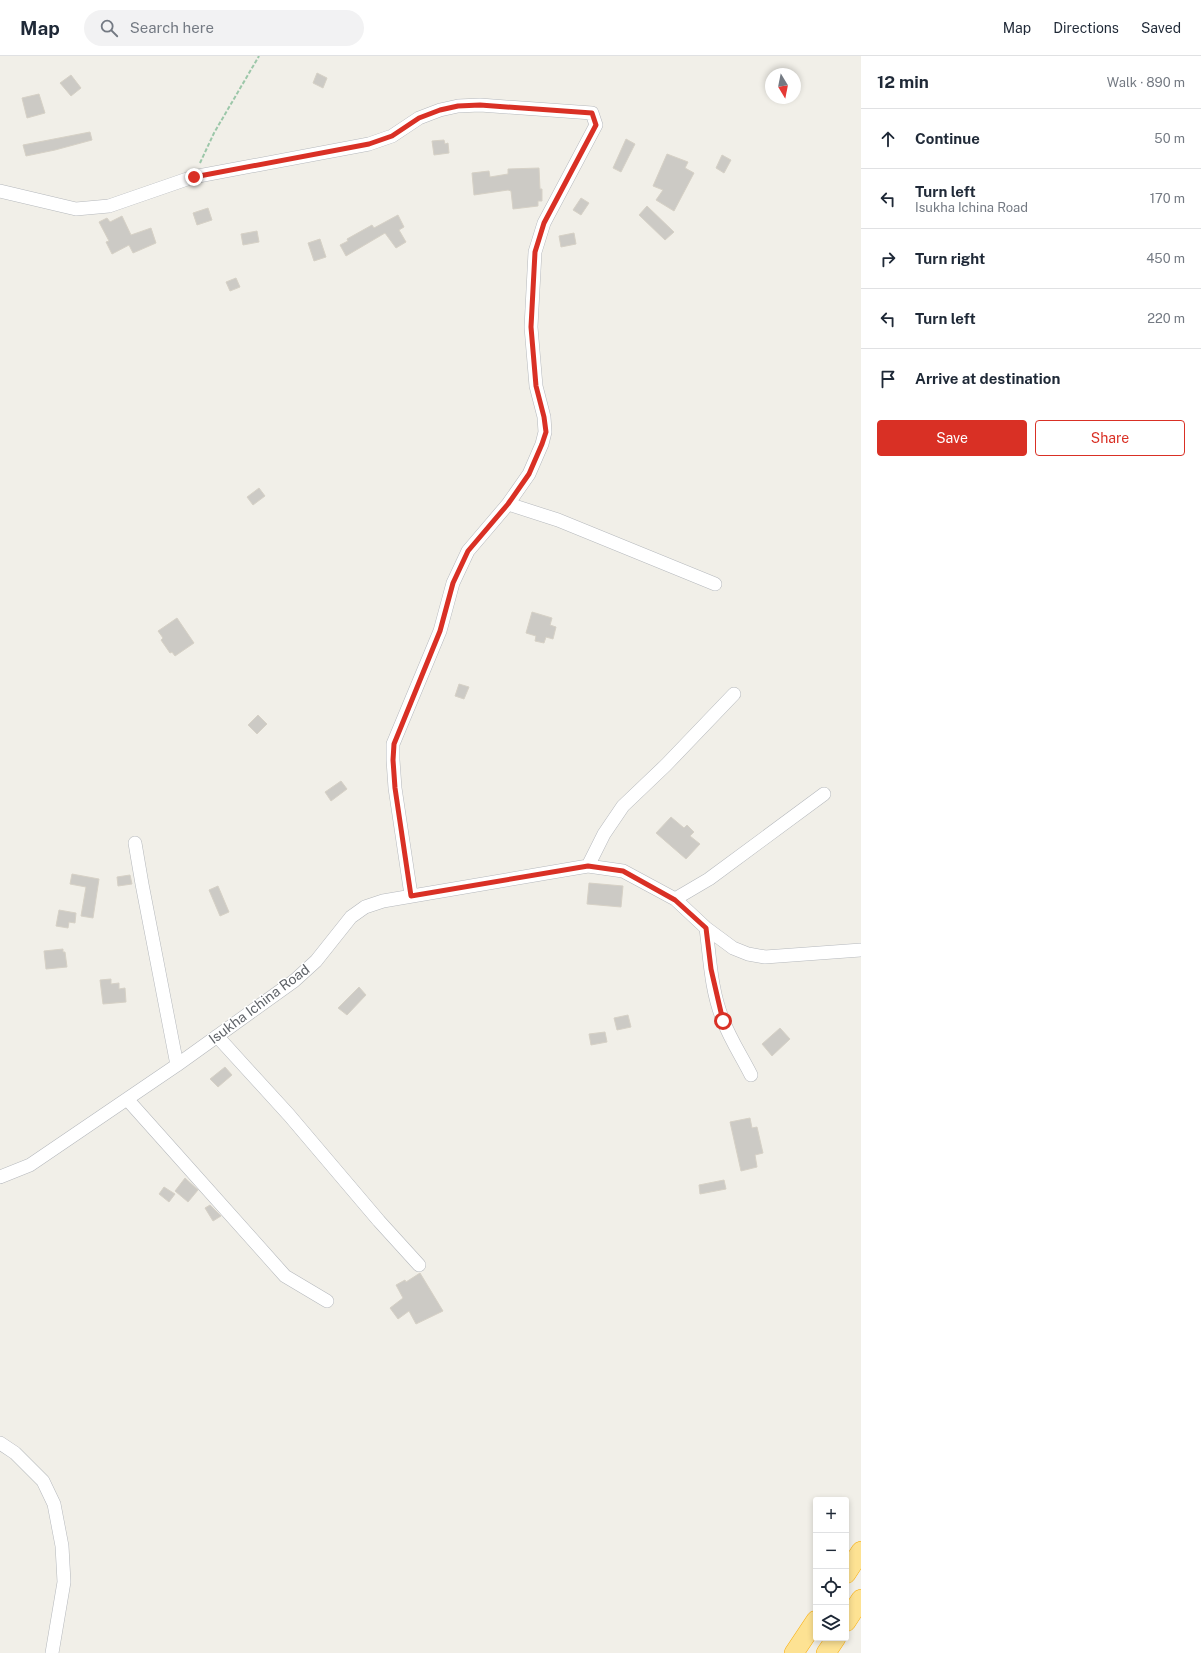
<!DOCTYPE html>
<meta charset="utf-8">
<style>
body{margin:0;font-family:"Public Sans",sans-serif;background:#f2f2f3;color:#1f2937}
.controls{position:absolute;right:12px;bottom:12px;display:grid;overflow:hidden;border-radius:4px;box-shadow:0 2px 6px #0003}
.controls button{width:36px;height:36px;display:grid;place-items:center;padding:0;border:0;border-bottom:1px solid #e0e1e3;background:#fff;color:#1f2937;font:20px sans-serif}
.compass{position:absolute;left:765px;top:12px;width:36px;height:36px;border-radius:50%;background:#fff;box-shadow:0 2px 6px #0003;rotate:170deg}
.stop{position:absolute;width:12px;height:12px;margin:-9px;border:3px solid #d93025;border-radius:50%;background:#fff}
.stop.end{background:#d93025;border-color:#fff;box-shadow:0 1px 4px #0008}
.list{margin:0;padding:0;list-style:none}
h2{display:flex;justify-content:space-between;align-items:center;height:52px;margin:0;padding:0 16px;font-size:17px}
h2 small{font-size:13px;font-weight:400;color:#747a83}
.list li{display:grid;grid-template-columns:26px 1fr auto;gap:12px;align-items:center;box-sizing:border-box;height:60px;padding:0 16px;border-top:1px solid #e0e1e3}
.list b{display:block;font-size:15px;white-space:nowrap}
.list p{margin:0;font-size:13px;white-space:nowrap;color:#747a83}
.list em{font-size:13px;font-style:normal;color:#747a83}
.actions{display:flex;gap:8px;padding:12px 16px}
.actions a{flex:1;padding:9px 0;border:1px solid #d93025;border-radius:4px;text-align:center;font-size:14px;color:#d93025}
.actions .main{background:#d93025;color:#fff}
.icon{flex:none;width:22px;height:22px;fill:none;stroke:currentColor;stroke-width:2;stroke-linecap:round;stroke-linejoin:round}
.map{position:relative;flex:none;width:861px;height:1597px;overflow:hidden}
header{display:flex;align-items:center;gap:24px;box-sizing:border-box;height:56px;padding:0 20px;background:#fff;border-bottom:1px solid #e0e1e3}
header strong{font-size:19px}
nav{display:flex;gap:22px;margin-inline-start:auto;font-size:14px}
.search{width:280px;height:36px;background:#f2f2f3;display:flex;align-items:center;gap:10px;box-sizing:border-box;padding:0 14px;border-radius:22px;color:#747a83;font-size:15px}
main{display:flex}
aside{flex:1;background:#fff}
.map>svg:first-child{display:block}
</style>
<header>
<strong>Map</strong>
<div class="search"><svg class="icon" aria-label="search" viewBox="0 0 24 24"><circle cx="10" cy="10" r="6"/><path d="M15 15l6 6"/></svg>Search here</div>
<nav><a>Map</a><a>Directions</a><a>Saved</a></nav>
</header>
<main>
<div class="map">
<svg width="861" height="1597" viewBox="0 0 861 1597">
<rect width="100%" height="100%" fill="#f1efe8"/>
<!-- building -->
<path fill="#cccac5" stroke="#d6d1c6" d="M317,17L327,22L323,32L313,27Z
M71,19L81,32L71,40L60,27Z
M39,38L45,57L27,62L22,42Z
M90,76L92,84L55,94L26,100L23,89Z
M626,83L635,88L621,116L613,112Z
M444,84L445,88L448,87L449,97L434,99L432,85Z
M667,98L688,106L685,112L694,117L674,155L656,144L663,134L653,130Z
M722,99L731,104L724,117L716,112Z
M539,112L540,133H542V145H538V150L513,153L511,135L508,134L474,139L472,117L489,115L490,121L508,118V113Z
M581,142L589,147L581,159L573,154Z
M647,150L674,176L665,184L639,159Z
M208,152L212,164L197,169L193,157Z
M398,159L404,171L399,174L406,186L396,192L385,177L346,200L340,189L348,185L347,183L372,169L374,172Z
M122,160L131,179L151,172L156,187L133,197L129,189L112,198L106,186L109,185L99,166L107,162L110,166Z
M257,175L259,186L243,189L241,178Z
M574,177L576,188L561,191L559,180Z
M320,183L326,201L314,205L308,187Z
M236,222L240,231L230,235L226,226Z
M259,432L265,440L253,449L247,441Z
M532,556L552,562L550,569L556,571L553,583L546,581L544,587L535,585L536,580L526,577Z
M177,562L194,587L175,600L172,596L170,597L161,584L163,582L158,575Z
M459,628L469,631L464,643L455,640Z
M258,659L267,668L257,678L248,669Z
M341,725L347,733L331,745L325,736Z
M671,761L684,772L687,769L694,776L690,780L700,788L686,803L656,777Z
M72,818L99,823L93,862L81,860L86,831L70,828Z
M130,819L132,828L118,830L117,821Z
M589,827L623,830L621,851L587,848Z
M218,830L229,856L220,860L209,834Z
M59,854L76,857L75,867L69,866L68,872L56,870Z
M63,893V896H65L67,911L46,913L44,895Z
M111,923V928L119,927V933L125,932L126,946L103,948L100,924Z
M359,931L366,939L347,959L338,952Z
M628,959L631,971L617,974L614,962Z
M780,972L790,983L772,1000L762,988Z
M605,976L607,986L591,989L589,978Z
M225,1011L232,1019L218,1031L210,1023Z
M750,1062L752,1072L757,1071L763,1097L755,1099L757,1111L741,1115L730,1066Z
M185,1122L198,1134L188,1146L175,1135Z
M724,1124L726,1133L700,1138L699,1129Z
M164,1131L175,1138L169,1146L159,1138Z
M210,1149L221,1160L213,1165L205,1152Z
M420,1217L443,1255L416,1268L409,1255L398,1263L390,1252L403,1242L396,1229L405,1224L406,1226Z"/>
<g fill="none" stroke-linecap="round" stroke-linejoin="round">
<defs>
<path id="minor" d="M0,135L76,153L109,150L193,121L369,88L392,80L419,62L440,54L458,50L480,49L592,57L596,69L544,167L535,196L531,271L536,330L544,361L545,376L542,388L529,418L508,448L468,495L453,527L440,575L393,688V704L395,732L411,839
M508,448L558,464L715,528
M135,787L142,828L177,1009
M588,810L604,778L623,750L666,709L734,638
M675,843L709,823L824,738
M706,872C710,903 711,935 723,964C730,983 742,1001 751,1019
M217,980L289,1059L379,1165L419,1209
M127,1043L285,1220L327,1245
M0,1121L30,1109L177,1009L294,925L316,905L351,861L365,851L383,845L588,810L623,815L675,843L706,872L733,892L748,898L765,901L861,894
M0,1387L15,1397L43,1425L54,1448L62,1490L64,1526L52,1597"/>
<path id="highway" d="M846,1518L861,1495
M846,1566L861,1543
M794,1597L816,1564
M826,1597L836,1582"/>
</defs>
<!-- minor casing -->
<use href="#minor" stroke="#b5b8bc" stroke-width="14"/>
<!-- highway casing -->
<use href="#highway" stroke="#f9ab00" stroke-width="20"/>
<!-- path -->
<path stroke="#9cc7a9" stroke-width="2" stroke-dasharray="4 2" stroke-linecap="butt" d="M200,107L214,77L259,0"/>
<!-- minor -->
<use href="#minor" stroke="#fff" stroke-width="13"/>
<!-- highway -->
<use href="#highway" stroke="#fde293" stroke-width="19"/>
</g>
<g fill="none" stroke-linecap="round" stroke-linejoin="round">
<!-- route -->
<path stroke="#d93025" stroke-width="5" d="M194,121L369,88L392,80L419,62L440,54L458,50L480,49L592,57L596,69L544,167L535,196L531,271L536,330L544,361L546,376L542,388L529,418L508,448L468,495L453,527L440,575L394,688L393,704L395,732L411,840L588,810L623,815L675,844L706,872L711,913L723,965"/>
</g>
<g text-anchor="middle" stroke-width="3" stroke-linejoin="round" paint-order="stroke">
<!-- street labels -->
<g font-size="14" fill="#5f6368" stroke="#fff">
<text transform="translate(259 948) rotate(-37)" y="5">Isukha Ichina Road</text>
</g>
</g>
</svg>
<div class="controls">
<button>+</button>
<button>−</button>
<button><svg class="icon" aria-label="locate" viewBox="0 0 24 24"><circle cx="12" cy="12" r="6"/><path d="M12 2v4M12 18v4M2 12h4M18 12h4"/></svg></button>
<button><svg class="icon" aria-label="layers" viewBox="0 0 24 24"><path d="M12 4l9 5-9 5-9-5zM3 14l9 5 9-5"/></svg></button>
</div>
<svg class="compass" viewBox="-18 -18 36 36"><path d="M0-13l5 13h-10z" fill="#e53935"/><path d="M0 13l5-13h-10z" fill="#747a83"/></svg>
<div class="stop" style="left:723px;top:965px"></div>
<div class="stop end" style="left:194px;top:121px"></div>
</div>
<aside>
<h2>12 min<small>Walk · 890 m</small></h2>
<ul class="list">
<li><svg class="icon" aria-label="ahead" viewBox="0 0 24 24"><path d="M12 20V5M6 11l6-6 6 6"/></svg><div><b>Continue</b></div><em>50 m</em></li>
<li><svg class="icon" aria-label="left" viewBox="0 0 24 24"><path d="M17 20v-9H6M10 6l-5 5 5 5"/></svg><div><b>Turn left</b><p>Isukha Ichina Road</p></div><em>170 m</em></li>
<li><svg class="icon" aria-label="right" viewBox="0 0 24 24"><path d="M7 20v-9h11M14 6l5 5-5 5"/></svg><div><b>Turn right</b></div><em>450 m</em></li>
<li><svg class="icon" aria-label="left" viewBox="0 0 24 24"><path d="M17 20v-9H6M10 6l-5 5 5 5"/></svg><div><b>Turn left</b></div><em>220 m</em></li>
<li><svg class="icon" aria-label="arrive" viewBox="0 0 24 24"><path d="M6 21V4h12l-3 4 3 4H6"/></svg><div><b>Arrive at destination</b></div></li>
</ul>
<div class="actions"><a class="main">Save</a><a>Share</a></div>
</aside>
</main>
